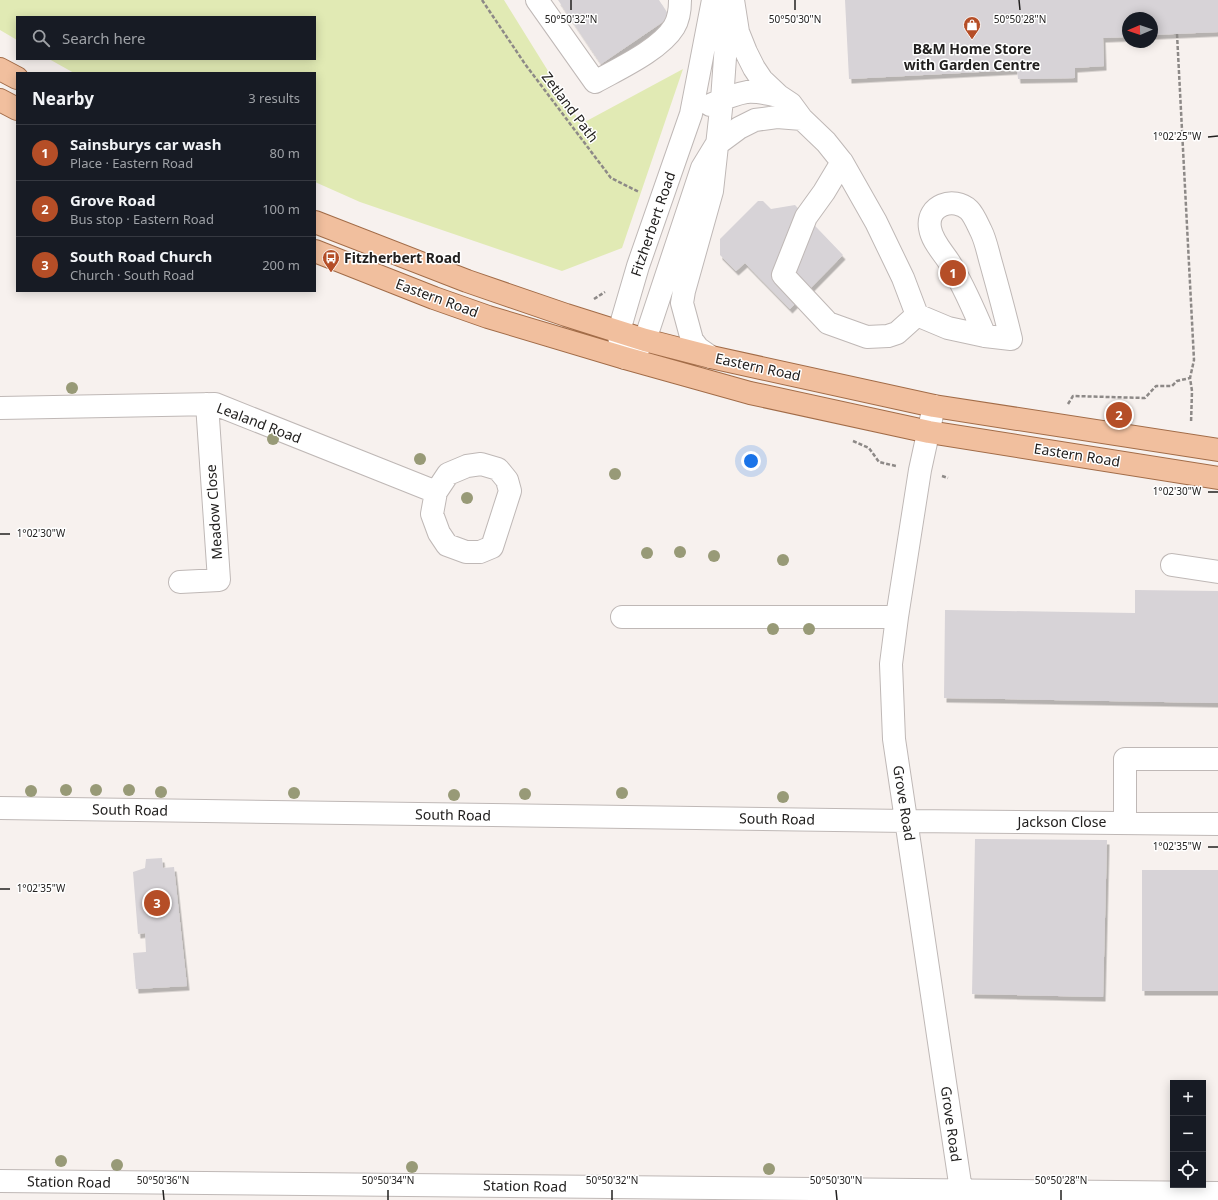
<!DOCTYPE html>
<meta charset="utf-8">
<style>
body{margin:0;font-family:"Noto Sans",sans-serif;background:#20242c;color:#f1f3f6}
.controls{position:absolute;right:12px;bottom:12px;display:grid;overflow:hidden;border-radius:0px;box-shadow:0 2px 10px #0003}
.controls button{width:36px;height:36px;display:grid;place-items:center;padding:0;border:0;border-bottom:1px solid #363941;background:#171b24;color:#f1f3f6;font:20px sans-serif}
.compass{position:absolute;left:1122px;top:12px;width:36px;height:36px;border-radius:50%;background:#171b24;box-shadow:0 2px 10px #0003;rotate:268deg}
.you{position:absolute;left:751px;top:461px;width:14px;height:14px;margin:-10px;border:3px solid #fff;border-radius:50%;background:#1a73e8;box-shadow:0 0 0 6px #1a73e833}
.badge{display:grid;place-items:center;width:26px;height:26px;border-radius:50%;background:#b54e27;color:#fff;font-size:13px;font-weight:700}
.pin{position:absolute;translate:-50% -50%;border:2px solid #fff;box-shadow:0 1px 4px #0006}
.list{margin:0;padding:0;list-style:none}
h2{display:flex;justify-content:space-between;align-items:center;height:52px;margin:0;padding:0 16px;font-size:17px}
h2 small{font-size:13px;font-weight:400;color:#9ea1a6}
.list li{display:grid;grid-template-columns:26px 1fr auto;gap:12px;align-items:center;box-sizing:border-box;height:56px;padding:0 16px;border-top:1px solid #363941}
.list b{display:block;font-size:15px;white-space:nowrap}
.list p{margin:0;font-size:13px;white-space:nowrap;color:#9ea1a6}
.list em{font-size:13px;font-style:normal;color:#9ea1a6}
.icon{flex:none;width:22px;height:22px;fill:none;stroke:currentColor;stroke-width:2;stroke-linecap:round;stroke-linejoin:round}
.map{position:relative;flex:none;width:1218px;height:1200px;overflow:hidden}
.search{position:absolute;background:#171b24;box-shadow:0 2px 10px #0003;left:16px;top:16px;width:300px;height:44px;display:flex;align-items:center;gap:10px;box-sizing:border-box;padding:0 14px;border-radius:0px;color:#9ea1a6;font-size:15px}
.panel{position:absolute;background:#171b24;box-shadow:0 2px 10px #0003;left:16px;top:72px;width:300px;height:220px;border-radius:0px}
.map>svg:first-child{display:block}
</style>
<div class="map">
<svg width="1218" height="1200" viewBox="0 0 1218 1200">
<defs>
<filter id="shadow"><feDropShadow dx="2.5" dy="4.5" stdDeviation="0" flood-color="#0004"/></filter>
</defs>
<rect width="100%" height="100%" fill="#f7f1ee"/>
<!-- green -->
<path fill="#e1eab4" d="M0,0H504L581,124L683,69L622,248L562,271L360,202L315,182V73H74L49,59H315V17H17V40L0,30Z"/>
<!-- building -->
<path fill="#d7d3d7" filter="url(#shadow)" d="M558,0H659L670,17L601,64Z
M845,0H1218V32L1152,35V18H1128V37L1103,38L1104,66L1075,68V78L1018,79L1017,70L849,79Z
M758,201H763L771,209L795,205L843,255L790,309L745,263L736,271L720,255V239Z
M1135,590L1218,591V703L944,698L945,610L1135,613Z
M975,839L1107,840L1103,997L972,994Z
M162,858L163,868L174,867L187,986L136,989L133,953L146,952L145,933L138,934L133,872L145,868L146,859Z
M1142,870H1218V991H1142Z"/>
<g fill="none" stroke-linecap="round" stroke-linejoin="round">
<defs>
<path id="minor" d="M537,0L595,82C618,69 660,50 674,27C679,19 680,10 680,0
M713,0L691,114L638,266L619,331L620,345L625,358L635,351L645,340L702,168L716,145L739,128L755,120L777,117L802,119
M733,0L738,32L746,52L754,68L762,80L779,96L791,104L802,119L826,142L842,162L876,222L903,278L917,315L948,328L985,336L1011,339C1005,314 998,288 991,263C988,253 986,241 981,231C978,225 974,215 969,210C954,196 926,205 930,228C932,242 944,253 951,265C964,287 975,312 985,336
M710,105C721,100 734,94 747,92C757,91 769,94 779,96
M842,162L824,192L806,217L783,275L828,323L867,337L888,336L897,333L917,315
M711,357L698,348L692,340L682,303L684,291L712,191L722,100L728,15
M934,406L920,470L897,617L891,664L894,739L961,1190V1200
M0,408L215,404L436,492
M481,464L498,469L507,480L510,491L492,547L480,552H466L447,545L439,533L432,514L436,492L448,474L467,466Z
M1172,565L1218,572
M180,582L219,580L207,404
M622,617H897
M0,808L907,821L1218,824
M1125,822V759H1218
M0,1181L1218,1193"/>
<path id="major" d="M0,69L17,78
M0,100L17,109
M315,222L467,281L566,315L645,340L711,357L934,406L1218,450
M315,251L434,298L488,317L625,358L750,393L929,432L1218,478"/>
</defs>
<!-- minor casing -->
<use href="#minor" stroke="#bfb8b6" stroke-width="24"/>
<!-- major casing -->
<use href="#major" stroke="#a26c48" stroke-width="24"/>
<!-- path -->
<path stroke="#8d8987" stroke-width="2.5" stroke-dasharray="4 2" stroke-linecap="butt" d="M482,0L525,64L611,178L639,192
M1177,34L1194,360L1190,378L1192,391L1191,423
M594,299L605,292
M1068,404L1073,396L1145,398L1156,386H1172L1177,381L1190,378
M853,441L869,448L879,462L896,466
M942,476L948,478"/>
<!-- minor -->
<use href="#minor" stroke="#fff" stroke-width="22"/>
<!-- major -->
<use href="#major" stroke="#f1bf9e" stroke-width="22"/>
</g>
<!-- trees -->
<g fill="#989a77">
<circle cx="72" cy="388" r="6"/>
<circle cx="273" cy="439" r="6"/>
<circle cx="420" cy="459" r="6"/>
<circle cx="615" cy="474" r="6"/>
<circle cx="467" cy="498" r="6"/>
<circle cx="680" cy="552" r="6"/>
<circle cx="647" cy="553" r="6"/>
<circle cx="714" cy="556" r="6"/>
<circle cx="783" cy="560" r="6"/>
<circle cx="773" cy="629" r="6"/>
<circle cx="809" cy="629" r="6"/>
<circle cx="66" cy="790" r="6"/>
<circle cx="96" cy="790" r="6"/>
<circle cx="129" cy="790" r="6"/>
<circle cx="31" cy="791" r="6"/>
<circle cx="161" cy="792" r="6"/>
<circle cx="294" cy="793" r="6"/>
<circle cx="622" cy="793" r="6"/>
<circle cx="525" cy="794" r="6"/>
<circle cx="454" cy="795" r="6"/>
<circle cx="783" cy="797" r="6"/>
<circle cx="61" cy="1161" r="6"/>
<circle cx="117" cy="1165" r="6"/>
<circle cx="412" cy="1167" r="6"/>
<circle cx="769" cy="1169" r="6"/>
</g>
<!-- ticks -->
<path fill="none" stroke="#22201f" stroke-width="1.5" d="M571,0V10M795,0V10M1019,0L1020,10M1208,137L1218,136M1208,492H1218M0,534H10M1208,847H1218M0,889H10M163,1190L164,1200M388,1190V1200M612,1190V1200M836,1190L837,1200M1061,1190V1200"/>
<!-- icons -->
<defs>
<symbol id="shop-pin" viewBox="-11 -11 22 30"><path d="M0 17L-7.5 6A9.5 9.5 0 1 1 7.5 6Z" fill="#b54e27" stroke="#fff"/><path d="M-5-2.5h2.3a2.7 3.5 0 0 1 5.4 0H5L5.5 6h-11ZM-1.5-2.5h3a1.5 2.3 0 0 0-3 0Z" fill="#fff"/></symbol>
<symbol id="bus-pin" viewBox="-11 -11 22 30"><path d="M0 17L-7.5 6A9.5 9.5 0 1 1 7.5 6Z" fill="#b54e27" stroke="#fff"/><path d="M-5-6H5V4H4V6H2V4H-2V6H-4V4H-5ZM-3.5-4V0h7V-4ZM-3.5 1.2v1.5H-2V1.2ZM2 1.2v1.5H3.5V1.2Z" fill="#fff"/></symbol>
</defs>
<g fill-rule="evenodd">
<use href="#shop-pin" x="962" y="15" width="20" height="27"/>
<use href="#bus-pin" x="321" y="248" width="20" height="27"/>
</g>
<g text-anchor="middle" stroke-width="3" stroke-linejoin="round" paint-order="stroke">
<!-- poi labels -->
<g font-size="14" font-weight="bold" fill="#22201f" stroke="#fff">
<text x="972" y="54">B&amp;M Home Store<tspan x="972" dy="16">with Garden Centre</tspan></text>
<text x="344" y="263" text-anchor="start">Fitzherbert Road</text>
</g>
<!-- street labels -->
<g font-size="14" fill="#22201f" stroke="#fff">
<text transform="translate(570 107) rotate(53)" y="5">Zetland Path</text>
<text transform="translate(653 224) rotate(-71)" y="5">Fitzherbert Road</text>
<text transform="translate(437 298) rotate(20)" y="5">Eastern Road</text>
<text transform="translate(758 367) rotate(12)" y="5">Eastern Road</text>
<text transform="translate(259 423) rotate(21)" y="5">Lealand Road</text>
<text transform="translate(1077 455) rotate(9)" y="5">Eastern Road</text>
<text transform="translate(214 512) rotate(-94)" y="5">Meadow Close</text>
<text transform="translate(904 803) rotate(81)" y="5">Grove Road</text>
<text transform="translate(130 810) rotate(1)" y="5">South Road</text>
<text transform="translate(453 815) rotate(1)" y="5">South Road</text>
<text transform="translate(777 819) rotate(1)" y="5">South Road</text>
<text x="1062" y="827">Jackson Close</text>
<text transform="translate(951 1124) rotate(82)" y="5">Grove Road</text>
<text transform="translate(69 1182) rotate(1)" y="5">Station Road</text>
<text transform="translate(525 1186) rotate(1)" y="5">Station Road</text>
</g>
</g>
<g font-size="10" text-anchor="middle" fill="#22201f" stroke="#fff" stroke-width="3" stroke-linejoin="round" paint-order="stroke">
<text x="571" y="23">50°50'32"N</text>
<text x="795" y="23">50°50'30"N</text>
<text x="1020" y="23">50°50'28"N</text>
<text x="1177" y="140">1°02'25"W</text>
<text x="1177" y="495">1°02'30"W</text>
<text x="41" y="537">1°02'30"W</text>
<text x="1177" y="850">1°02'35"W</text>
<text x="41" y="892">1°02'35"W</text>
<text x="163" y="1184">50°50'36"N</text>
<text x="388" y="1184">50°50'34"N</text>
<text x="612" y="1184">50°50'32"N</text>
<text x="836" y="1184">50°50'30"N</text>
<text x="1061" y="1184">50°50'28"N</text>
</g>
</svg>
<div class="controls">
<button>+</button>
<button>−</button>
<button><svg class="icon" aria-label="locate" viewBox="0 0 24 24"><circle cx="12" cy="12" r="6"/><path d="M12 2v4M12 18v4M2 12h4M18 12h4"/></svg></button>
</div>
<svg class="compass" viewBox="-18 -18 36 36"><path d="M0-13l5 13h-10z" fill="#e53935"/><path d="M0 13l5-13h-10z" fill="#9ea1a6"/></svg>
<div class="you"></div>
<div class="pin badge" style="left:953px;top:273px">1</div>
<div class="pin badge" style="left:1119px;top:415px">2</div>
<div class="pin badge" style="left:157px;top:903px">3</div>
<div class="search"><svg class="icon" aria-label="search" viewBox="0 0 24 24"><circle cx="10" cy="10" r="6"/><path d="M15 15l6 6"/></svg>Search here</div>
<section class="panel">
<h2>Nearby<small>3 results</small></h2>
<ul class="list">
<li><span class="badge">1</span><div><b>Sainsburys car wash</b><p>Place · Eastern Road</p></div><em>80 m</em></li>
<li><span class="badge">2</span><div><b>Grove Road</b><p>Bus stop · Eastern Road</p></div><em>100 m</em></li>
<li><span class="badge">3</span><div><b>South Road Church</b><p>Church · South Road</p></div><em>200 m</em></li>
</ul>
</section>
</div>
